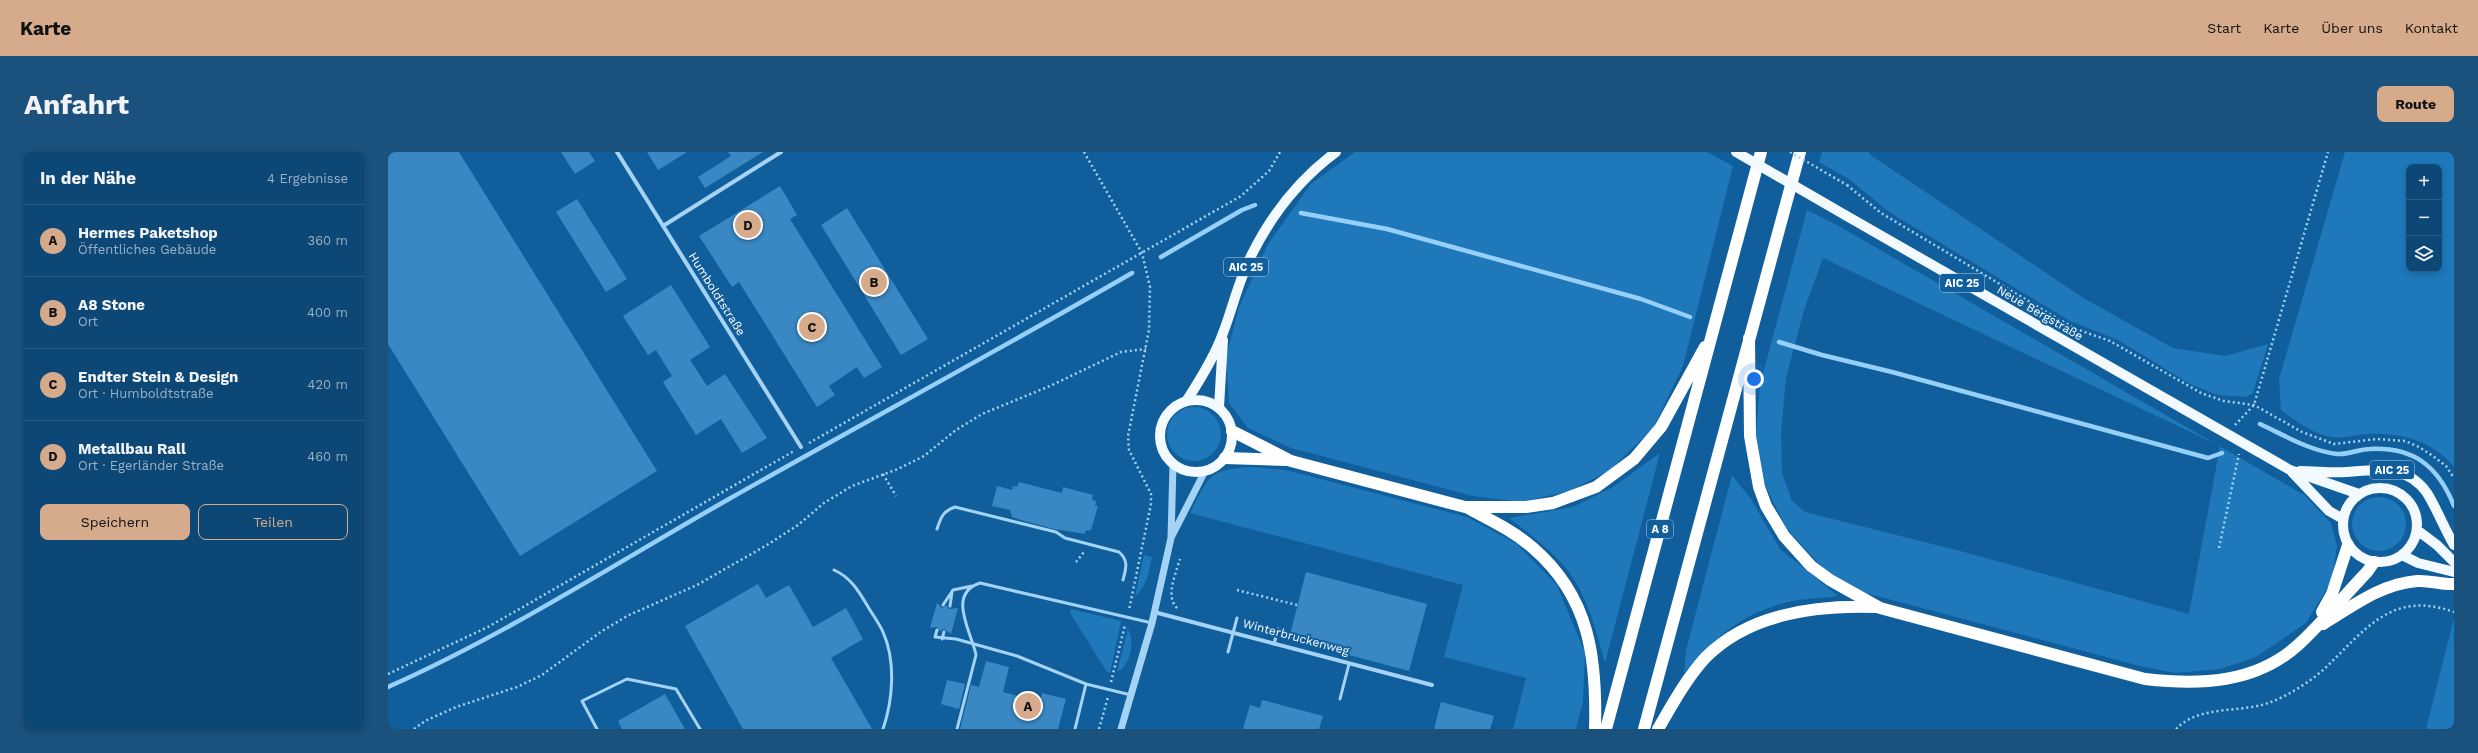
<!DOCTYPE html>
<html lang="de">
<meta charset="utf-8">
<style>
body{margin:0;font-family:"Work Sans",sans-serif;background:#1a517d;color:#f1f3f6}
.controls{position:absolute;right:12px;top:12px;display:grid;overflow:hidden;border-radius:8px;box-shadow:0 2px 6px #0003}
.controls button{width:36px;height:36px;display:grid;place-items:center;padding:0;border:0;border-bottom:1px solid #2c5f87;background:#0c4775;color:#f1f3f6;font:20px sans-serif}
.you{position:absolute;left:1366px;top:227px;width:14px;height:14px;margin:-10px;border:3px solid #fff;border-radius:50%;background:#1a73e8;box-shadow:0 0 0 6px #1a73e833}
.badge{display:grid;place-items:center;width:26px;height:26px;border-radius:50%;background:#d6ab8b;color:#111;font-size:13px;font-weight:700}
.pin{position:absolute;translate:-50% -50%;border:2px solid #fff;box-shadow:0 1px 4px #0006}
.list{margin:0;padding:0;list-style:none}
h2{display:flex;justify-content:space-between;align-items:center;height:52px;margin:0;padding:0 16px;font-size:17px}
h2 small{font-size:13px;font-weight:400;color:#9ab2c5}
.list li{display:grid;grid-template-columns:26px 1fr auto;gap:12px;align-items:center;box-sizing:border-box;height:72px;padding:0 16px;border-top:1px solid #2c5f87}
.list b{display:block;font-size:15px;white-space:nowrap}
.list p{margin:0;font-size:13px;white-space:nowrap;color:#9ab2c5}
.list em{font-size:13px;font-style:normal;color:#9ab2c5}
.actions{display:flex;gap:8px;padding:12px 16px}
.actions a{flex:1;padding:9px 0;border:1px solid #d6ab8b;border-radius:8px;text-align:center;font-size:14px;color:#d6ab8b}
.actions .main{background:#d6ab8b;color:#111}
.icon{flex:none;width:22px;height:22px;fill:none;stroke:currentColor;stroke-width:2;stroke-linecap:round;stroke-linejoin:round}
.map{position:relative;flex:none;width:2066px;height:577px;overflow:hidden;border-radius:8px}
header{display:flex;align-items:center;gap:24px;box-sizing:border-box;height:56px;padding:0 20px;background:#d6ab8b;color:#111}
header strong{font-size:19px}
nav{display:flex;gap:22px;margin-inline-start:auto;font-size:14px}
.intro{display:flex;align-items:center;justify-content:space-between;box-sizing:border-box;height:96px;padding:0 24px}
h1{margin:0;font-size:28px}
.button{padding:10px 18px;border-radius:8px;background:#d6ab8b;color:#111;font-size:14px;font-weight:700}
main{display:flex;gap:24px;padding:0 24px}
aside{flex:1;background:#0c4775;border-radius:8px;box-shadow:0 2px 6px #0003}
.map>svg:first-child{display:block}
</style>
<header>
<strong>Karte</strong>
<nav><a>Start</a><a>Karte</a><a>Über uns</a><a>Kontakt</a></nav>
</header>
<div class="intro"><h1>Anfahrt</h1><a class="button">Route</a></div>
<main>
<aside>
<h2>In der Nähe<small>4 Ergebnisse</small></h2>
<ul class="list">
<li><span class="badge">A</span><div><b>Hermes Paketshop</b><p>Öffentliches Gebäude</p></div><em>360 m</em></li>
<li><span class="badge">B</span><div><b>A8 Stone</b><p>Ort</p></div><em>400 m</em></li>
<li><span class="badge">C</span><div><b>Endter Stein &amp; Design</b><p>Ort · Humboldtstraße</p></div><em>420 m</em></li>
<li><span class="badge">D</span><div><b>Metallbau Rall</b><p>Ort · Egerländer Straße</p></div><em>460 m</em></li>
</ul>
<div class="actions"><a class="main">Speichern</a><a>Teilen</a></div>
</aside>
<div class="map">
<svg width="2066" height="577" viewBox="0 0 2066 577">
<rect width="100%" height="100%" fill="#105f9c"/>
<!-- green -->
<path fill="#1e78b9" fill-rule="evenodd" d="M967,0H1319L1345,14L1295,214L1265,276L1221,319L1181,339L1134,350L1085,344L903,296L860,276L841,251L838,205L851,155L880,92L923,32Z
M1434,0H1481V2L1697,147L1785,196L1837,204L1880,192L1865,241L1858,245L1830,243L1802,232L1730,188L1682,169L1501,60L1461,27L1431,10Z
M1957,0H2066V315C2045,288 2010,280 1978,282C1967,283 1954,287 1944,285C1924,282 1909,270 1893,258L1891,227ZM2021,15H2051V117H2021Z
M1419,58L1449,73L1916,343L1943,371L1949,394L1944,428L1918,471L1868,505L1832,517L1787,521L1748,513L1470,439L1435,416L1398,376L1377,333L1368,283L1372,233ZM1435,106L1832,294L1801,462L1576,400L1417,360L1404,349L1394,321L1393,280L1398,226L1416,158Z
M779 282a27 27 0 1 1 54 0a27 27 0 1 1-54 0Z
M1272,301L1217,511C1210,487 1204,461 1192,438C1177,408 1147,386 1121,366L1185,355L1225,335Z
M862,315L898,318L1079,365L1129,392L1169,433L1197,501L1195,549L1188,577H1125L1138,526L1056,505L1075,433L802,361C821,325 819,318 862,315Z
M1344,323L1363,347L1392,397L1450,444C1431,447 1408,446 1389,453C1350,465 1322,490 1296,521L1298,498Z
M1964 372a27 27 0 1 1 54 0a27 27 0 1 1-54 0Z
M756,403L764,405C761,418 759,436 747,444Z
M683,457L733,469L722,521L719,520L682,461Z
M2066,466V577H2038Z
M740,477C747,489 743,513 729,520Z"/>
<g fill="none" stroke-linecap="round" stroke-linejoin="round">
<!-- stream -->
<path stroke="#96d0f8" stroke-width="4.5" d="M913,61L999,77L1253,147L1302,165
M773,105L854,58L867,53
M1391,190L1434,203L1504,220L1820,306L1834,301
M1872,272C1896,283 1922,299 1949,302C1960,303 1971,297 1982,297C2026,295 2050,314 2066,354
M0,535C119,482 228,411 341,347C475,271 611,198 744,121"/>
</g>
<!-- building -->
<path fill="#3988c3" d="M0,0H71L269,319L132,404L0,192Z
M173,0H201L207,9L187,22Z
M259,0H299L270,18Z
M340,0H375L317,36L310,25L343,4Z
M392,34L409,63L402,67L494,215L476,226L469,215L441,234L447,243L429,255L351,130L344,135L311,84Z
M189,47L239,127L218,140L168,60Z
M459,56L540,187L513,203L433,73Z
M283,133L322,195L302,208L319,234L337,222L379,286L354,301L333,267L308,283L275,230L284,224L268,198L260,203L235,164Z
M631,330L674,341L675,335L705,343L704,348L708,349L707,354H710L703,378L697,379V382L666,377L633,368L624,365L622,358L604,354L609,334L624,338L625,334L629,335Z
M918,420L1039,452L1021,519L901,487Z
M370,432L378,446L401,433L425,475L458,456L475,487L443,506L484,577H355L297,474Z
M549,451L554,456L558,453L561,457L570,456L563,482L556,477L552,479L549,475L542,476Z
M598,509L621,515L615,540L652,550L654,541L678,547L670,577H572L583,533L591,535Z
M559,528L577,532L571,557L553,552Z
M277,542L297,577H234L230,569Z
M874,548L935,564L931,577H855L862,553L872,556Z
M1053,550L1106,564L1102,577H1046Z"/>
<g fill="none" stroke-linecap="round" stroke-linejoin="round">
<!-- path -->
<path stroke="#a4d3f5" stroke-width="2.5" stroke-dasharray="2 3" stroke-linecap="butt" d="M696,0L754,101L762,135L761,178L740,284L741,298L763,342V352L741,458
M1459,33L1493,61L1657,159L1688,177L1722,189L1813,241L1836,249L1866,253L1914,280L1946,292L1989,287L2017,289L2031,295L2045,304L2058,314L2066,326
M1847,273L1866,253L1940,0
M421,291L853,44L881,19L892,0
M495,322L508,344
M1831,396L1851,302
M688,410L696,400
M849,438L909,453
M789,456C777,445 788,421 792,407
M0,522L100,475L406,299
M723,530L737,473
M26,577L37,569L68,555L129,535L154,523L214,479L241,463L309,433L379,393L410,373L436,351L464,334L510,317L536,304L568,278L594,262L662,234L733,200L758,197
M711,577L720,545
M1788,577C1812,552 1853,562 1883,550C1901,543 1920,531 1935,518C1976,480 2002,437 2066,460"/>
<!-- service -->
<path stroke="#a4d3f5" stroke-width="3" d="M549,377C553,365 555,359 567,355L668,380L677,386L731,400C741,409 738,416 735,428
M446,418C462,425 470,438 479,453C484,462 491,471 495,480C508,509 505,548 495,577
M555,453L565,438L584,434
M562,454L564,440
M549,478L547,485L568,487L629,504L698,532L743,543
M554,487L556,480
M886,492L890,477
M840,500L849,466
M952,547L961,512
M209,577L194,549L239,527L288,537L312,577
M569,577L588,503C584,481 558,442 592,431L764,471
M687,577L698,532"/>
<!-- minor -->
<path stroke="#a4d3f5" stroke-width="4" d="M229,0L413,295
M275,74L393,0
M766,460L1044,533"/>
<!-- tertiary -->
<path stroke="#a4d3f5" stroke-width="7" d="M784,384L817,319
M733,577L764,471L783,386L785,313"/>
<!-- primary -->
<path stroke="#f2f9ff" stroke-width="10" d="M1457,63L1902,318L1971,342
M772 284a36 36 0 1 1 72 0a36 36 0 1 1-72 0Z
M799,248C812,228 827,204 835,181C845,155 851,127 864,102C884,62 913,26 948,0
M831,255L835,188
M1912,319C1928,319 1943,321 1958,320C1989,318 2019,312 2039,341C2049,357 2056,376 2066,393
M1904,320L1941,359L1955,367
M1955 373a37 37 0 1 1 74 0a37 37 0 1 1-74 0Z
M2029,378L2049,393L2066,410
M2014,403L2030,411L2066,420"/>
<!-- motorway -->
<path stroke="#fff" stroke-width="12" d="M1361,186L1362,284L1371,335L1378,354L1396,384L1423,414L1442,428L1492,456L1757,527C1811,533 1867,532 1910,493C1934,471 1956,444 1979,420L1986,410
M844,279L903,309L1077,355H1138L1165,351L1208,335L1246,307L1273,275L1317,195
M837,306L899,308
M1080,356C1102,368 1126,379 1145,396C1202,445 1209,507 1207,577
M1934,460L1944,442L1960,393
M1935,472C1965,454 1993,432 2029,429C2042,428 2054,433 2066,432
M1218,577L1373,0
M1256,577L1412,0
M1270,577C1284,553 1298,527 1317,506C1361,461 1428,453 1487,455"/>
<!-- path-bridge -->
<path stroke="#a4d3f5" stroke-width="2.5" stroke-dasharray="2 3" stroke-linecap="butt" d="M1402,0L1459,33"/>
<!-- primary-bridge -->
<path stroke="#f2f9ff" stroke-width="10" d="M1348,0L1457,63"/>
</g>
<g text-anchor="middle" stroke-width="4" stroke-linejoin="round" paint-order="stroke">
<!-- shield labels -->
<g fill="#105f9c" stroke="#b7cfe1" stroke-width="1">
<rect x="836" y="106" width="44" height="18" rx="3"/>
<rect x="1552" y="122" width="44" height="18" rx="3"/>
<rect x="1982" y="309" width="44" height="18" rx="3"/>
<rect x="1259" y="368" width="26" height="18" rx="3"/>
</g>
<g font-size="11" font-weight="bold" fill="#fff">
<text x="858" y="119">AIC 25</text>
<text x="1574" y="135">AIC 25</text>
<text x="2004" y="322">AIC 25</text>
<text x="1272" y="381">A 8</text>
</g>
<!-- street labels -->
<g font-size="12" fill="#fff" stroke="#105f9c">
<text transform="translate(329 142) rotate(58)" y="4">Humboldtstraße</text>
<text transform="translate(1652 161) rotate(30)" y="4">Neue Bergstraße</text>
<text transform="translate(908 485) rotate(15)" y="4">Winterbruckenweg</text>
</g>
</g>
</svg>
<div class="controls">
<button>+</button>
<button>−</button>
<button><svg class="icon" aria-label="layers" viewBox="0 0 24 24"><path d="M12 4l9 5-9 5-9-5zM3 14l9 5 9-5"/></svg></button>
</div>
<div class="you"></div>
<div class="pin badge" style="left:640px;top:554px">A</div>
<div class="pin badge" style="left:486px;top:130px">B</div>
<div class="pin badge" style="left:424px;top:175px">C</div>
<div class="pin badge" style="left:360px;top:73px">D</div>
</div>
</main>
